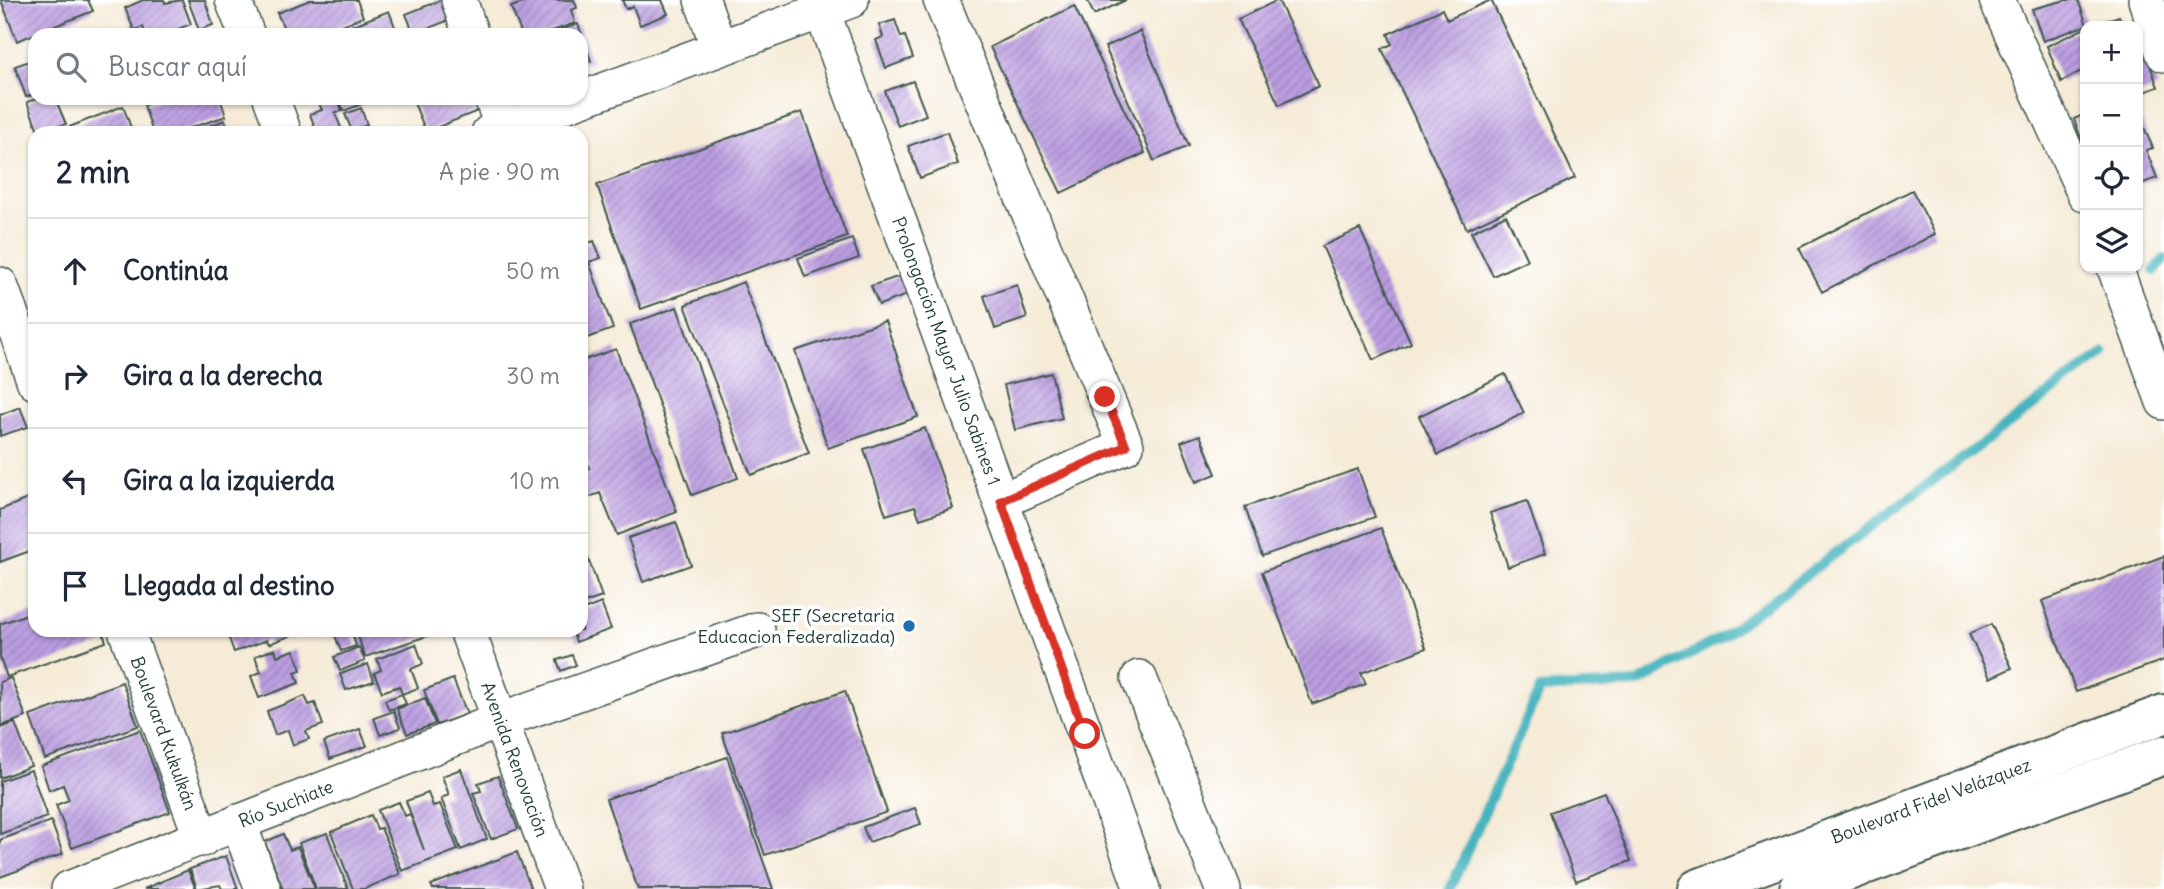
<!DOCTYPE html>
<html lang="es">
<meta charset="utf-8">
<style>
body{margin:0;font-family:Delius,sans-serif;background:#f2f2f3;color:#1f2937}
.controls{position:absolute;right:21px;top:21px;display:grid;overflow:hidden;border-radius:14px;box-shadow:0 2px 5px #0004}
.controls button{width:63px;height:63px;display:grid;place-items:center;padding:0;border:0;border-bottom:2px solid #e0e1e3;background:#fff;color:#1f2937;font:35px sans-serif}
.stop{position:absolute;width:21px;height:21px;margin:-16px;border:5px solid #d93025;border-radius:50%;background:#fff}
.stop.end{background:#d93025;border-color:#fff;box-shadow:0 2px 7px #0008}
.list{margin:0;padding:0;list-style:none}
h2{display:flex;justify-content:space-between;align-items:center;height:91px;margin:0;padding:0 28px;font-size:30px}
h2 small{font-size:23px;font-weight:400;color:#747a83}
.list li{display:grid;grid-template-columns:46px 1fr auto;gap:21px;align-items:center;box-sizing:border-box;height:105px;padding:0 28px;border-top:2px solid #e0e1e3}
.list b{display:block;font-size:26px;white-space:nowrap}
.list em{font-size:23px;font-style:normal;color:#747a83}
.icon{flex:none;width:38px;height:38px;fill:none;stroke:currentColor;stroke-width:2;stroke-linecap:round;stroke-linejoin:round}
.map{position:relative;flex:none;width:2164px;height:889px;overflow:hidden}
.search{position:absolute;background:#fff;box-shadow:0 2px 5px #0004;left:28px;top:28px;width:560px;height:77px;display:flex;align-items:center;gap:18px;box-sizing:border-box;padding:0 24px;border-radius:21px;color:#747a83;font-size:26px}
.panel{position:absolute;background:#fff;box-shadow:0 2px 5px #0004;left:28px;top:126px;width:560px;height:511px;border-radius:21px}
.map>svg:first-child{display:block}
</style>
<div class="map">
<svg width="2164" height="889" viewBox="0 0 2164 889">
<defs>
<pattern id="building-hatch" width="6" height="6" patternUnits="userSpaceOnUse" patternTransform="scale(1.75)"><rect width="6" height="6" fill="#bb9de1"/><path d="M-1 1l2-2M0 6l6-6M5 7l2-2" fill="none" stroke="#9781b7"/></pattern>
</defs>
<rect width="100%" height="100%" fill="#fff"/>
<filter id="ink" filterUnits="userSpaceOnUse"><feTurbulence type="fractalNoise" baseFrequency=".0143" numOctaves="2"/><feDisplacementMap in="SourceGraphic" scale="14" xChannelSelector="R" yChannelSelector="G"/><feConvolveMatrix kernelMatrix="1 2 1 2 8 2 1 2 1" color-interpolation-filters="sRGB"/></filter>
<filter id="wash" filterUnits="userSpaceOnUse"><feTurbulence type="fractalNoise" baseFrequency=".00686" numOctaves="4" result="noise"/><feDisplacementMap in="SourceGraphic" scale="28" xChannelSelector="R" yChannelSelector="G"/><feGaussianBlur stdDeviation="1.57" result="paint"/><feColorMatrix in="noise" values="0 0 0 0 0 0 0 0 0 0 0 0 0 0 0 0 0 1.4 0 .05"/><feComposite in="paint" operator="in"/></filter>
<g filter="url(#wash)">
<rect width="100%" height="100%" fill="#f5ebd7"/>
<g fill="none" stroke-linecap="round" stroke-linejoin="round">
<!-- stream -->
<path stroke="#45b4be" stroke-width="10" d="M2154,271L2164,259
M1450,889L1540,689L1638,683L1724,636L2104,353"/>
</g>
<g id="blocks">
<!-- building -->
<path fill="url(#building-hatch)" d="M1,0H88L93,11L17,41Z
M143,0H164L165,3L182,0L191,24L162,35H146L143,27L134,30L125,8Z
M188,0H205L213,25L199,30Z
M310,0H357L363,17L316,35H287L277,13Z
M441,0H450L457,17L414,34L406,14Z
M531,0H574L577,8L571,10L575,23L541,35H522L511,7Z
M622,0H662L668,14L640,25L633,6L626,9Z
M1092,0H1126L1094,15L1088,2Z
M1278,0L1319,86L1279,105L1238,19Z
M1491,0L1575,178L1467,229L1382,49L1392,44L1388,34L1442,9L1447,20Z
M2066,0H2078L2087,25L2043,41L2032,9Z
M1074,6L1145,153L1061,193L990,47Z
M389,11L398,35H328Z
M2119,16L2123,26H2090Z
M895,20L901,37L905,36L913,58L886,68L876,40L883,37L879,25Z
M578,24L591,61L581,65V35H548Z
M2085,28V69L2061,82L2047,46Z
M1140,31L1189,146L1154,161L1105,47Z
M2147,57L2158,87L2138,94V60Z
M35,59V94L26,97L15,66Z
M913,81L926,115L898,126L885,91Z
M38,98H55L66,124L39,133L27,102Z
M165,98H220L226,116L175,133H153L144,105Z
M317,98H338L342,111L335,113L343,133H317L310,114L322,110Z
M339,98H377L344,111Z
M412,98H486L490,106L426,132Z
M123,106L133,133H54Z
M361,108L367,125L352,131L345,114Z
M802,112L847,237L641,309L597,185Z
M2085,114V149L2074,119Z
M2138,114L2153,148L2146,150L2157,178L2138,185Z
M225,120L230,133H190Z
M947,132L958,164L920,178L908,146Z
M1912,190L1935,234L1822,292L1799,248Z
M1506,215L1527,260L1493,276L1471,232Z
M1360,229L1411,343L1373,360L1322,246Z
M852,239L859,258L805,277L798,258Z
M581,240L583,245L594,241L601,258L589,262L613,329L581,340Z
M900,276L907,295L879,305L871,286Z
M743,282L809,453L751,475L685,305Z
M1017,285L1027,318L995,329L984,296Z
M677,307L738,478L692,495L630,324Z
M885,321L918,417L828,448L795,351Z
M616,349L677,512L617,535L600,493L581,500V471L589,468L581,447V361Z
M1051,373L1062,418L1015,430L1004,385Z
M1505,374L1524,413L1438,455L1419,416Z
M20,407L28,427L0,436V415Z
M925,428L953,508L920,519L915,506L886,515L864,449Z
M1200,435L1216,474L1196,482L1181,442Z
M1358,469L1375,517L1262,556L1245,507Z
M35,496V549L0,562V510Z
M1527,501L1545,554L1508,567L1490,513Z
M676,522L691,565L643,582L628,538Z
M1381,528L1426,648L1361,673L1366,684L1312,704L1262,572Z
M2164,556V660L2076,692L2042,601Z
M588,558L602,597L581,604V561Z
M601,603L611,629L576,642L572,630H581V611Z
M35,611V630H102L106,642L7,677L0,657V624Z
M1991,624L2012,668L1990,678L1969,634Z
M226,630H288L290,636L269,644L267,640L234,652Z
M342,630H351L356,646L341,651L334,633Z
M356,630H429L430,635L365,657Z
M416,644L423,664L411,669L418,688L402,694L399,686L382,692L374,673L381,670L377,659Z
M359,647L365,661L340,671L334,657Z
M275,649L277,656L294,650L301,670L295,672L299,683L259,698L251,676L261,672L255,656Z
M572,655L576,665L561,671L557,660Z
M368,664L374,681L346,690L340,674Z
M11,678L26,717L1,726L0,682Z
M453,679L467,714L437,725L424,690Z
M122,682L138,726L45,759L30,716Z
M845,691L887,812L765,855L722,733Z
M402,694L406,704L389,710L385,700Z
M305,696L309,705L315,703L323,725L306,731L309,739L293,745L288,730L275,735L267,711Z
M425,698L435,724L407,734L397,709Z
M394,711L400,728L380,735L374,718Z
M15,723L31,766L0,778V728Z
M360,729L367,746L330,759L324,742Z
M140,730L170,812L72,848L56,805L69,800L63,785L49,790L41,766Z
M727,757L773,889H638L606,799Z
M461,769L487,839L461,850L441,798L449,795L442,776Z
M31,770L47,817L0,834V781Z
M498,776L518,829L491,839L473,793L481,791L478,783Z
M1604,792L1631,861L1576,881L1550,812Z
M428,793L433,806L440,804L458,850L402,871L378,810L399,802L405,816L410,814L424,850L406,801Z
M915,808L921,824L869,842L863,827Z
M371,815L377,829L381,828L400,874L364,889H353L331,832Z
M51,821L63,854L0,877V840Z
M327,833L348,889H316L299,843Z
M283,834L290,850L298,847L315,889H283L265,842Z
M517,852L531,889H433L431,885Z
M226,856L238,889H222L220,885L197,889L190,869Z
M188,870L196,889H144Z"/>
</g>
</g>
<g filter="url(#ink)">
<use href="#blocks" fill-opacity="0" stroke="#3f574c" stroke-width="2"/>
<g fill="none" stroke-linecap="round" stroke-linejoin="round">
<defs>
<g id="minor">
<path d="M233,0L247,35"/>
<path d="M459,0L471,35"/>
<path d="M702,0L719,48"/>
<path d="M941,0L1126,446L1001,501"/>
<path d="M1997,0L2085,194"/>
<path d="M2146,0L2164,54"/>
<path id="s1" d="M822,11L1142,889"/>
<path d="M271,98L284,133"/>
<path d="M492,98L503,128"/>
<path d="M489,133L851,0"/>
<path d="M2115,268L2164,402"/>
<path d="M0,285L35,382"/>
<path id="s2" d="M126,630L202,839"/>
<path id="s3" d="M467,630L562,889"/>
<path d="M1139,678L1223,889"/>
<path d="M238,822L263,889"/>
<path id="s4" d="M69,889L501,720L757,630"/>
</g>
<g id="major">
<path id="s5" d="M1697,889L2164,714"/>
<path d="M1799,889L2164,755"/>
</g>
</defs>
<!-- minor casing -->
<use href="#minor" stroke="#3f574c" stroke-width="38"/>
<!-- major casing -->
<use href="#major" stroke="#3f574c" stroke-width="42"/>
<!-- minor -->
<use href="#minor" stroke="#fff" stroke-width="35"/>
<!-- major -->
<use href="#major" stroke="#fff" stroke-width="38"/>
</g>
</g>
<g fill="none" stroke-linecap="round" stroke-linejoin="round" filter="url(#ink)">
<!-- route -->
<path stroke="#d93025" stroke-width="9" d="M1085,734L1001,501L1126,446L1105,397"/>
</g>
<!-- markers -->
<circle fill="#1f6fb2" stroke="#fff" stroke-width="2.5" cx="909" cy="626" r="7"/>
<g text-anchor="middle" stroke-width="7" stroke-linejoin="round" paint-order="stroke">
<!-- street labels -->
<g font-size="18" fill="#1f3d34" stroke="#fff">
<text dy="6" stroke="none"><textPath href="#s1" startOffset="362">Prolongación Mayor Julio Sabines 1</textPath></text>
<text dy="6" stroke="none"><textPath href="#s2" startOffset="110">Boulevard Kukulkán</textPath></text>
<text dy="6" stroke="none"><textPath href="#s3" startOffset="138">Avenida Renovación</textPath></text>
<text dy="6" stroke="none"><textPath href="#s5" startOffset="250">Boulevard Fidel Velázquez</textPath></text>
<text dy="6" stroke="none"><textPath href="#s4" startOffset="233">Río Suchiate</textPath></text>
</g>
<!-- poi labels -->
<g font-size="18" fill="#1f3d34" stroke="#fff" text-anchor="end">
<text x="895" y="622">SEF (Secretaria<tspan x="895" dy="21">Educacion Federalizada)</tspan></text>
</g>
</g>
</svg>
<div class="controls">
<button>+</button>
<button>−</button>
<button><svg class="icon" aria-label="locate" viewBox="0 0 24 24"><circle cx="12" cy="12" r="6"/><path d="M12 2v4M12 18v4M2 12h4M18 12h4"/></svg></button>
<button><svg class="icon" aria-label="layers" viewBox="0 0 24 24"><path d="M12 4l9 5-9 5-9-5zM3 14l9 5 9-5"/></svg></button>
</div>
<div class="stop" style="left:1085px;top:734px"></div>
<div class="stop end" style="left:1105px;top:397px"></div>
<div class="search"><svg class="icon" aria-label="search" viewBox="0 0 24 24"><circle cx="10" cy="10" r="6"/><path d="M15 15l6 6"/></svg>Buscar aquí</div>
<section class="panel">
<h2>2 min<small>A pie · 90 m</small></h2>
<ul class="list">
<li><svg class="icon" aria-label="ahead" viewBox="0 0 24 24"><path d="M12 20V5M6 11l6-6 6 6"/></svg><div><b>Continúa</b></div><em>50 m</em></li>
<li><svg class="icon" aria-label="right" viewBox="0 0 24 24"><path d="M7 20v-9h11M14 6l5 5-5 5"/></svg><div><b>Gira a la derecha</b></div><em>30 m</em></li>
<li><svg class="icon" aria-label="left" viewBox="0 0 24 24"><path d="M17 20v-9H6M10 6l-5 5 5 5"/></svg><div><b>Gira a la izquierda</b></div><em>10 m</em></li>
<li><svg class="icon" aria-label="arrive" viewBox="0 0 24 24"><path d="M6 21V4h12l-3 4 3 4H6"/></svg><div><b>Llegada al destino</b></div></li>
</ul>
</section>
</div>
